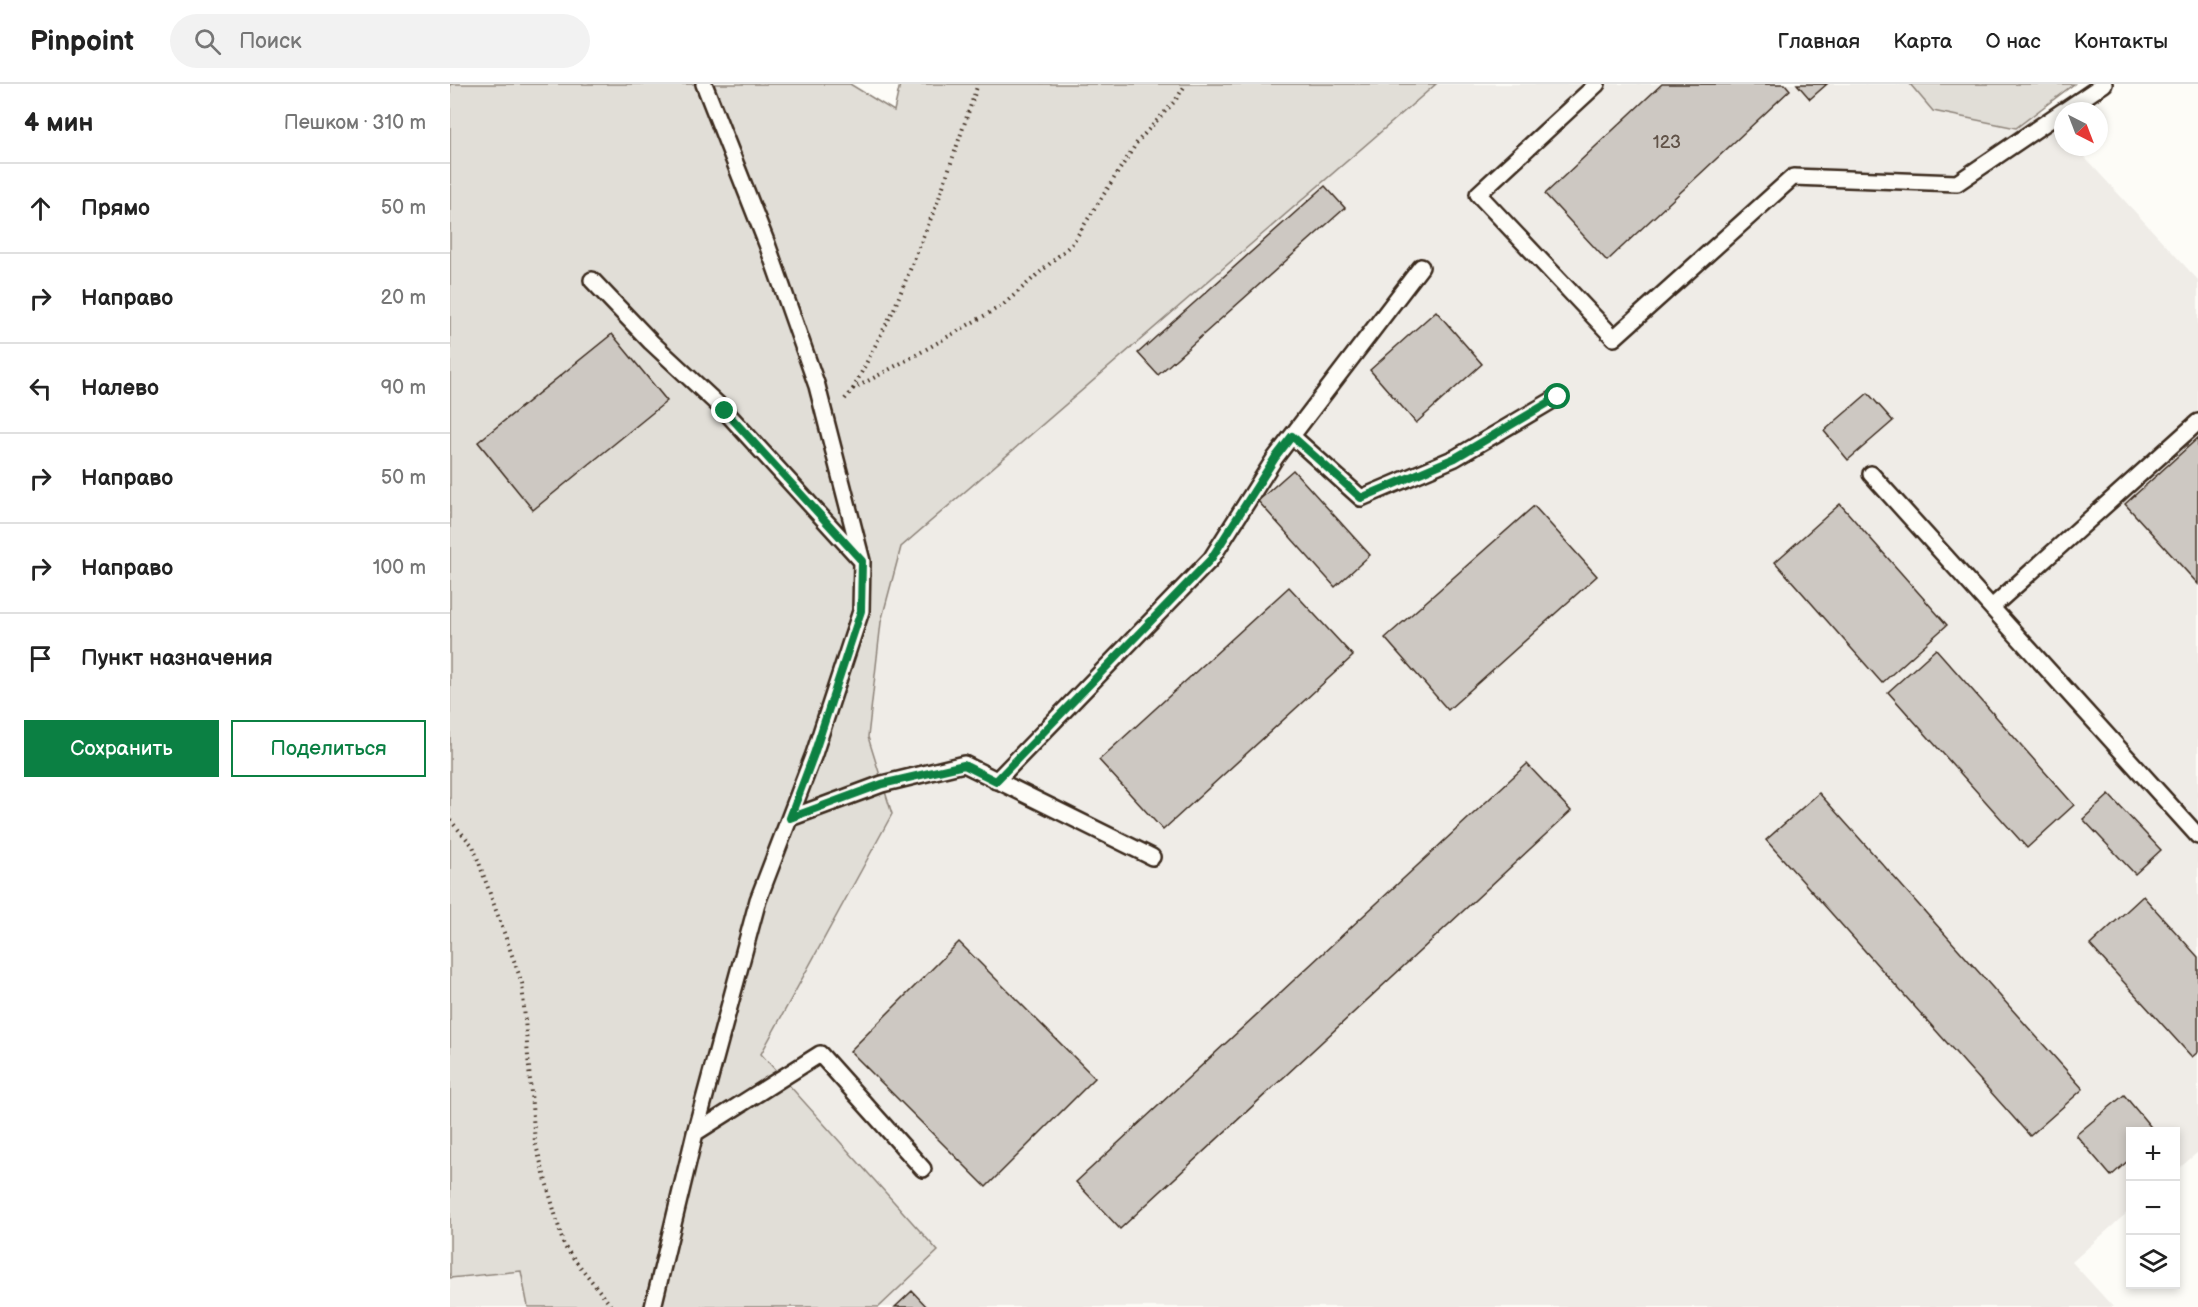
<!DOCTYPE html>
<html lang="ru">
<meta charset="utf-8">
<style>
body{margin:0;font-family:"Balsamiq Sans",sans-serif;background:#f2f2f2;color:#222}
.controls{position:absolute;right:18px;bottom:18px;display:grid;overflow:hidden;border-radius:0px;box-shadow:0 3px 9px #0003}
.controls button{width:54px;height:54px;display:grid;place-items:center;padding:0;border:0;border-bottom:2px solid #e0e0e0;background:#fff;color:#222;font:30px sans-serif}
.compass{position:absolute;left:1604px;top:18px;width:54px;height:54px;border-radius:50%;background:#fff;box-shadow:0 3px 9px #0003;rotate:138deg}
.stop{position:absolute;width:18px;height:18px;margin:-14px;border:4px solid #0b8043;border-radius:50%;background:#fff}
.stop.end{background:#0b8043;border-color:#fff;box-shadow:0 2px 6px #0008}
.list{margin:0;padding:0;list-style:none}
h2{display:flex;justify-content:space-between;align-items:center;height:78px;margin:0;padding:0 24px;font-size:26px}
h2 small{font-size:20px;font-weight:400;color:#767676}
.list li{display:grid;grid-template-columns:39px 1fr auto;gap:18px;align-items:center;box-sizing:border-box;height:90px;padding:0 24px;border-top:2px solid #e0e0e0}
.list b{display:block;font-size:22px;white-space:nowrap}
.list em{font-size:20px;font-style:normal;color:#767676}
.actions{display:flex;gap:12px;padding:18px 24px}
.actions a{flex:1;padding:14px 0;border:2px solid #0b8043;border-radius:0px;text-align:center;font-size:21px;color:#0b8043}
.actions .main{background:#0b8043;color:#fff}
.icon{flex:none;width:33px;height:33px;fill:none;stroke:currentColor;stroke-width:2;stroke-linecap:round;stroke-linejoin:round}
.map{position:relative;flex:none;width:1748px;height:1223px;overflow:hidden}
header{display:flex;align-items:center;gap:36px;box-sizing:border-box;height:84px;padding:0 30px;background:#fff;border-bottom:2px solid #e0e0e0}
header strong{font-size:28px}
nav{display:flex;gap:33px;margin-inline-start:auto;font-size:21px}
.search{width:420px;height:54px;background:#f2f2f2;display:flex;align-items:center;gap:15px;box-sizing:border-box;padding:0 21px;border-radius:33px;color:#767676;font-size:22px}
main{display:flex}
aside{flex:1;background:#fff}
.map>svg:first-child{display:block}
</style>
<header>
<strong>Pinpoint</strong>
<div class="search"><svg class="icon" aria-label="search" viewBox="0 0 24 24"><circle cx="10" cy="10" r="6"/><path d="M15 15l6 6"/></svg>Поиск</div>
<nav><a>Главная</a><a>Карта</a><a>О нас</a><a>Контакты</a></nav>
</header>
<main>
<aside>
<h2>4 мин<small>Пешком · 310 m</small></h2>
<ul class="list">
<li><svg class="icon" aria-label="ahead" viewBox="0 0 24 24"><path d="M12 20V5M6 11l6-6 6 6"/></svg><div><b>Прямо</b></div><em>50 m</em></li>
<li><svg class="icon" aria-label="right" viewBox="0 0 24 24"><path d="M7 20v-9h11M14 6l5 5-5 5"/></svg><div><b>Направо</b></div><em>20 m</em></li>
<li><svg class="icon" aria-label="left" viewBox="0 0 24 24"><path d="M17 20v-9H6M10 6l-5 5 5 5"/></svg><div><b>Налево</b></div><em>90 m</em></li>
<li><svg class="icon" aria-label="right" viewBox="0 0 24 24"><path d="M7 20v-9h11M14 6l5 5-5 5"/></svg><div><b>Направо</b></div><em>50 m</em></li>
<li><svg class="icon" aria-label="right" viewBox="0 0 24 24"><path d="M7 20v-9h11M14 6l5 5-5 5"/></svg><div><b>Направо</b></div><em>100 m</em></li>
<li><svg class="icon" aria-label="arrive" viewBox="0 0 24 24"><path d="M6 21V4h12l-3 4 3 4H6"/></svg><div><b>Пункт назначения</b></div></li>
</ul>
<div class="actions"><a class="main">Сохранить</a><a>Поделиться</a></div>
</aside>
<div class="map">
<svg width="1748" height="1223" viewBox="0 0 1748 1223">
<rect width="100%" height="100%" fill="#fdfcf7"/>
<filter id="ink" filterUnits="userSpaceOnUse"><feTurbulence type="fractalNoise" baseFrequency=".0167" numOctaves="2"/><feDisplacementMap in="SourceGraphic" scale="12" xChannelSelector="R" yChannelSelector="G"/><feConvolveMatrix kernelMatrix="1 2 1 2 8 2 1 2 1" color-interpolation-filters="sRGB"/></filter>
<g filter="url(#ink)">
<!-- built -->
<path fill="#efece7" d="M986,0H1566L1613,50V63H1625L1748,196V1068L1726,1087V1048H1680V1126L1622,1178L1663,1223H429L488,1167L311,970L442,730L418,653L431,538L451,463Z
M71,1187L78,1223H0V1194Z"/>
<!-- green -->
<path fill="#e1ded7" stroke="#8e847a" stroke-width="1.5" d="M0,0H400L444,27L450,0H986L451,463L431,538L418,653L442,730L311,970L488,1167L429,1223H78L71,1187L0,1194Z
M1460,0H1624L1566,44L1483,27Z"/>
<!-- building -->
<path fill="#cdc8c2" stroke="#3b2a1e" stroke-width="1.5" d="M1212,0H1335L1340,6L1157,177L1095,110Z
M1347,0H1377L1360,15Z
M875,102L895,124L708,291L688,269Z
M986,227L1032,280L966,339L920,286Z
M162,250L217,317L83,426L28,358Z
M1418,309L1443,337L1398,376L1374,347Z
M1748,354V500L1675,420Z
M843,386L920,471L885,503L808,417Z
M1390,420L1497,541L1432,599L1325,478Z
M1084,422L1147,492L998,626L935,554Z
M839,503L903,572L713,746L649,676Z
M1486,565L1624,721L1577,764L1438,608Z
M1077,680L1121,727L670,1145L626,1098Z
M1369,709L1633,1005L1580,1052L1316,756Z
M1659,711L1711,766L1685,790L1633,735Z
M1693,812L1748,873V968L1742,973L1640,861Z
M509,858L645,994L536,1103L400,967Z
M1674,1011L1705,1048H1680V1075L1661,1092L1626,1051Z
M462,1207L477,1223H445Z"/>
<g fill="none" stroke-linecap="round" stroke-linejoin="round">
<defs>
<path id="lane" d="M1147,0L1028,110L1164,254L1343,93L1507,99L1613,27
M1614,27L1654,0
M142,196L201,258L275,327L410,475
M842,352L911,414L1005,374L1108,313
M1421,390L1748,752
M1542,523L1748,338
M546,697L761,475L825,374L971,183
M340,734L432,700L514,680L702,773
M245,1049L370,970L473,1085
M203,1223L245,1049L308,816L364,670L411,527L412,477L367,302L317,160L254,0"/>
</defs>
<!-- lane casing -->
<use href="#lane" stroke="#3b2a1e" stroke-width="20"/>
<!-- path -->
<path stroke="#3b2a1e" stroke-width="4" stroke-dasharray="1.5 4.5" stroke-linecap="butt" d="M403,305L444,225L488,117L528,0
M395,315L403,305L466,271L553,221L622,160L688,57L725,17L736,0
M0,736L23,762L72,899L85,1058L114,1162L162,1223"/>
<!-- lane -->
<use href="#lane" stroke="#fdfcf7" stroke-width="15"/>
</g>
</g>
<g fill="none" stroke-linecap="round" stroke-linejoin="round" filter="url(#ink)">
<!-- route -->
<path stroke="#0b8043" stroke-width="8" d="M275,327L412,477L411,527L364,670L340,734L432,700L514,681L546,697L761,475L825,374L842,352L911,414L1005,374L1108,313"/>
</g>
<g text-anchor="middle" stroke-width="6" stroke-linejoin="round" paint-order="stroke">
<!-- number labels -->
<g font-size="18" fill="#605247">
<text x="1217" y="64">123</text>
</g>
</g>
</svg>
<div class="controls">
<button>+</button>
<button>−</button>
<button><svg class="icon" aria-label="layers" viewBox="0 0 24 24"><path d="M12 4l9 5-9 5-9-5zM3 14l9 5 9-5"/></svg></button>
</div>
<svg class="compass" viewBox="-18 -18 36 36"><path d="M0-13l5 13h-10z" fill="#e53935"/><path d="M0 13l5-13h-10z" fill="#767676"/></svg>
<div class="stop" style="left:1108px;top:313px"></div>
<div class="stop end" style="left:275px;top:327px"></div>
</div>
</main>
